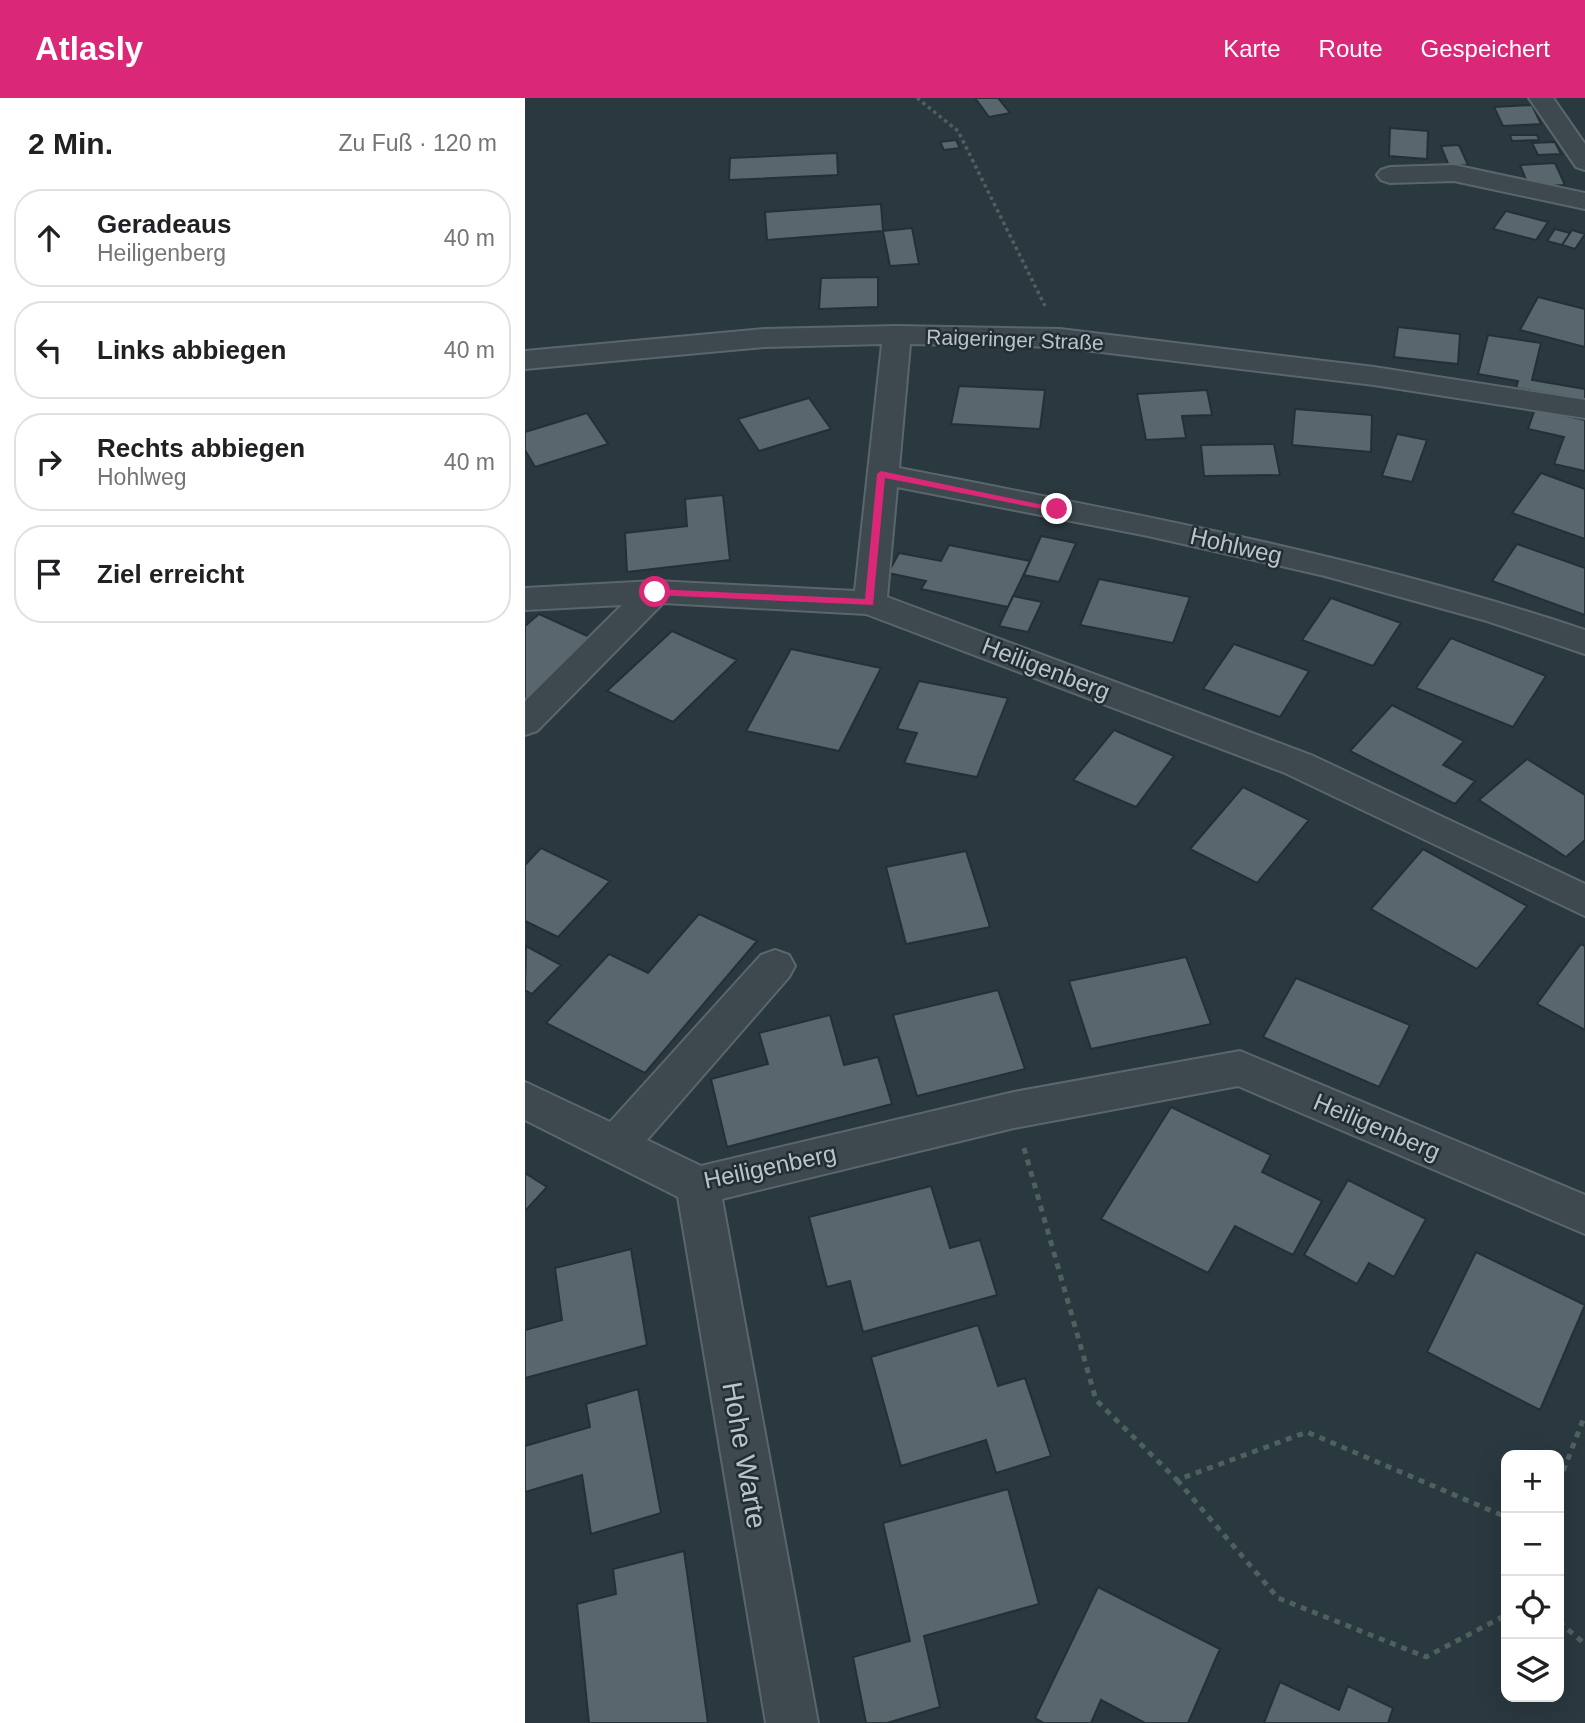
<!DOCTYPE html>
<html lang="de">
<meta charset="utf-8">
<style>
body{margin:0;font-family:Arial,sans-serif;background:#f2f2f2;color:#202124}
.controls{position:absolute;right:21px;bottom:21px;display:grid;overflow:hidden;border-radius:14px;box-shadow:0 7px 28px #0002}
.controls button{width:63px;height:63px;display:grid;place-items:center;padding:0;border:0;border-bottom:2px solid #e0e0e0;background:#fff;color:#202124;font:35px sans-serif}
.stop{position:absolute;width:21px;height:21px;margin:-16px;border:5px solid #db2777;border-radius:50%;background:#fff}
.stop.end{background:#db2777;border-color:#fff;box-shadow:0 2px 7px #0008}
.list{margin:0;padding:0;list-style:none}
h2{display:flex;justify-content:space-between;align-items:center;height:91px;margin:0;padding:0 28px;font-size:30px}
h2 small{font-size:23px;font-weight:400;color:#757577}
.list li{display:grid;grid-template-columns:46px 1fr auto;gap:21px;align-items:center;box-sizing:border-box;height:98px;margin:0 14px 14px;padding:0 14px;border:2px solid #e0e0e0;border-radius:28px}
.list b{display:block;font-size:26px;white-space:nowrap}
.list p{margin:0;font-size:23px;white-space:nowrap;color:#757577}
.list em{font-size:23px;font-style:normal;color:#757577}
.icon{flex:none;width:38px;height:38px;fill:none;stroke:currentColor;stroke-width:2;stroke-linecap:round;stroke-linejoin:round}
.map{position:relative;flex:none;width:1060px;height:1625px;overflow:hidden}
header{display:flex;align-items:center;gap:42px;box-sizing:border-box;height:98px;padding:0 35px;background:#db2777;color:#fff}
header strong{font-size:33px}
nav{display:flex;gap:38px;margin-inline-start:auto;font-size:24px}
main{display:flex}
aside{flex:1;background:#fff}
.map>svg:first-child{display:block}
</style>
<header>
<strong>Atlasly</strong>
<nav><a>Karte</a><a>Route</a><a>Gespeichert</a></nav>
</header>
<main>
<aside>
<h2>2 Min.<small>Zu Fuß · 120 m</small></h2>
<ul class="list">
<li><svg class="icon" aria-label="ahead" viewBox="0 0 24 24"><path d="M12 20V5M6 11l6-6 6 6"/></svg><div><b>Geradeaus</b><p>Heiligenberg</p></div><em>40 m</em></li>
<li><svg class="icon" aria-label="left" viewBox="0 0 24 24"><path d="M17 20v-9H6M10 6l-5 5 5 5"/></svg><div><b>Links abbiegen</b></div><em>40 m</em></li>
<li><svg class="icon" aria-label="right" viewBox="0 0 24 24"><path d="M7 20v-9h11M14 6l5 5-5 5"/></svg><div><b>Rechts abbiegen</b><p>Hohlweg</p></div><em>40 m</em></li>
<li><svg class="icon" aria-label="arrive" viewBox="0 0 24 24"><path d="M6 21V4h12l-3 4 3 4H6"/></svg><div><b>Ziel erreicht</b></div></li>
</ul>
</aside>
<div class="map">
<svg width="1060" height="1625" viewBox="0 0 1060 1625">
<rect width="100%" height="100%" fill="#2a383f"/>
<!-- building -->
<path fill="#58676e" stroke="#243036" stroke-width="2" d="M450,0H473L485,15L464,19Z
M1007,7L1016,26L978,28L969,9Z
M865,30L903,33L902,61L864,58Z
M985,37H1012L1014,42L987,43Z
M431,42L435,50L419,52L415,44Z
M1030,44L1036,56L1013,57L1007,45Z
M934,47L943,67L924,68L916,48Z
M312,55L313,77L204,82L205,60Z
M1030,65L1040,87L1004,89L995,67Z
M356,106L358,133L242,142L240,114Z
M981,113L1023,124L1011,142L968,131Z
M387,130L394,166L365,168L358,133Z
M1030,131L1045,135L1037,147L1022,143Z
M1047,132L1060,136L1050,151L1037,147Z
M353,179V209L294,211L296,180Z
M1013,199L1060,211V249L995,232Z
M873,229L935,236L933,266L869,259Z
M963,237L1016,245L1007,282L1060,291V302L991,290L993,283L953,276Z
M434,288L520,292L515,331L426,326Z
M682,292L687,317L657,318L661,340L621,342L612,296Z
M284,300L306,331L234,353L213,321Z
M770,311L847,317L846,354L767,347Z
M1010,311L1060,322V373L1029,366L1039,339L1003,331Z
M62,315L83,346L10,369L0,352V334Z
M872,336L902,342L887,384L857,378Z
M749,346L755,377L679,378L676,347Z
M1016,375L1060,391V441L987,415Z
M198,397L205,462L102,474L100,435L162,428L160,401Z
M516,438L551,445L534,484L499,477Z
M992,446L1060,470V517L967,483Z
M424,447L505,463L483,509L396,491L401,483L363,475L374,455L416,463Z
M574,481L665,499L648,545L555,527Z
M488,498L517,504L503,534L474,528Z
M806,500L876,525L848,568L777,542Z
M14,516L69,541L0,602V528Z
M147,533L212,562L148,624L82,593Z
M926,540L1021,578L988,629L891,590Z
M709,546L784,573L755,619L678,591Z
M266,551L356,570L314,653L221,633Z
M394,583L483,600L452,679L379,665L392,635L372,631Z
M867,607L939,643L918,667L950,683L930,706L825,653Z
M589,632L649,658L611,709L548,682Z
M1002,661L1060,697V742L1041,759L954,702Z
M718,689L784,722L732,785L665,751Z
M16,750L85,783L33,839L0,823V767Z
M898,751L1002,808L952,871L846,811Z
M441,753L465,829L381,846L361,769Z
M174,816L232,843L120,975L21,925L84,856L123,875Z
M1056,846L1060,848V932L1012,906Z
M1,848L36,867L7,896L0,892Z
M661,859L686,926L566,951L544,883Z
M771,880L885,927L854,989L738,939Z
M473,892L500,971L392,998L368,917Z
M305,917L319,967L353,959L367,1006L202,1049L186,981L243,966L234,935Z
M646,1009L746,1057L737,1074L797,1103L768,1157L710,1128L683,1175L576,1121Z
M0,1075L22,1089L0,1113Z
M823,1082L901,1121L869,1179L844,1165L832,1186L779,1157Z
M406,1088L425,1150L455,1142L472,1197L338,1234L325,1183L302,1189L284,1119Z
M106,1151L122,1247L0,1280V1232L37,1222L30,1170Z
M951,1154L1060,1207L1015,1312L902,1254Z
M453,1227L473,1288L500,1280L526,1358L471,1375L461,1342L376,1368L346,1259Z
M113,1291L136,1415L66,1436L57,1377L0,1394V1348L65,1329L61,1306Z
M483,1391L514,1506L399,1538L415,1609L362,1625H341L328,1559L385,1543L358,1425Z
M159,1453L183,1625H64L52,1506L91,1496L88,1471Z
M573,1489L695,1551L663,1625H620L576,1602L566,1625H519L510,1620Z
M755,1584L814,1612L823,1588L868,1610L863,1625H739Z"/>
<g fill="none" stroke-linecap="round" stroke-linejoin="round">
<defs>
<path id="street" d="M1004,0H1028L1060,46V72L1051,69Z
M929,67L1060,95V111L929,83L865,85L856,82L852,77L856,72L865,69Z
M372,228L535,231L849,269L1060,302V320L849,287L535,249L385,246L374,370C605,415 836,457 1060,532V556L962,523L800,478L623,438L372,389L362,499L786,657L1060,786V818L760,675L341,516L138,505L12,633L0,637V603L97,507L0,512V490L130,483L330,493L357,246L240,249L0,271V253L240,231Z
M250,852L264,857L270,868L264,879L122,1042L176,1068L489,994L715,953L1060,1097V1136L713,988L489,1030L197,1101L293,1625H241L153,1099L0,1022V984L85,1024L236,857Z"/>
</defs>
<!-- street casing -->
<use href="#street" stroke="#5b666c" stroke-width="4"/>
<!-- path-far1 -->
<path stroke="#4e615d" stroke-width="3.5" stroke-dasharray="3.5 3.5" stroke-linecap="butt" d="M392,0L433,33L520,208"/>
<!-- path -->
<path stroke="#4e615d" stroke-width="5" stroke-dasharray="6 6" stroke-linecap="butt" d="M499,1050L571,1302L652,1382L782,1334L981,1419
M652,1382L753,1500L901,1559L981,1517
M1034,1384L1060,1317
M1034,1524L1060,1546"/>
<!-- street -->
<use href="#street" fill="#3d494f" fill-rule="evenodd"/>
</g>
<!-- route -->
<path fill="#db2777" d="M356,373L537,411L532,414L360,380L348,507L130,497L125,494L130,491L340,501L352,376Z"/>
<g text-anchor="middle" stroke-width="5" stroke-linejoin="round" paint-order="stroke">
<!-- far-street labels -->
<g font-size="21" fill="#bac3c9" stroke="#222e34">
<text transform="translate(490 242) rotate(2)" y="7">Raigeringer Straße</text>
</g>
<!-- street labels -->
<g font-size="24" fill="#bac3c9" stroke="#222e34">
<text transform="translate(711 448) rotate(13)" y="8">Hohlweg</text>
<text transform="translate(521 571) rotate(21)" y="8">Heiligenberg</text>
<text transform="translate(852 1029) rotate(23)" y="8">Heiligenberg</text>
<text transform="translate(245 1069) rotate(-12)" y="8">Heiligenberg</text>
</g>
<!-- near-street labels -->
<g font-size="28" fill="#bac3c9" stroke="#222e34">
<text transform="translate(220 1357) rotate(80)" y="10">Hohe Warte</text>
</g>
</g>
</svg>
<div class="controls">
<button>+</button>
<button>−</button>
<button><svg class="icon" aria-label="locate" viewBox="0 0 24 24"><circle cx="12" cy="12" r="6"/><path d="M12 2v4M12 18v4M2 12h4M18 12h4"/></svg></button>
<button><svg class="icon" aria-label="layers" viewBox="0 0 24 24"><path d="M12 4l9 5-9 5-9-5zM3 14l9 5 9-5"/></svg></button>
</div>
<div class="stop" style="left:130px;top:494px"></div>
<div class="stop end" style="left:532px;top:411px"></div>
</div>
</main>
